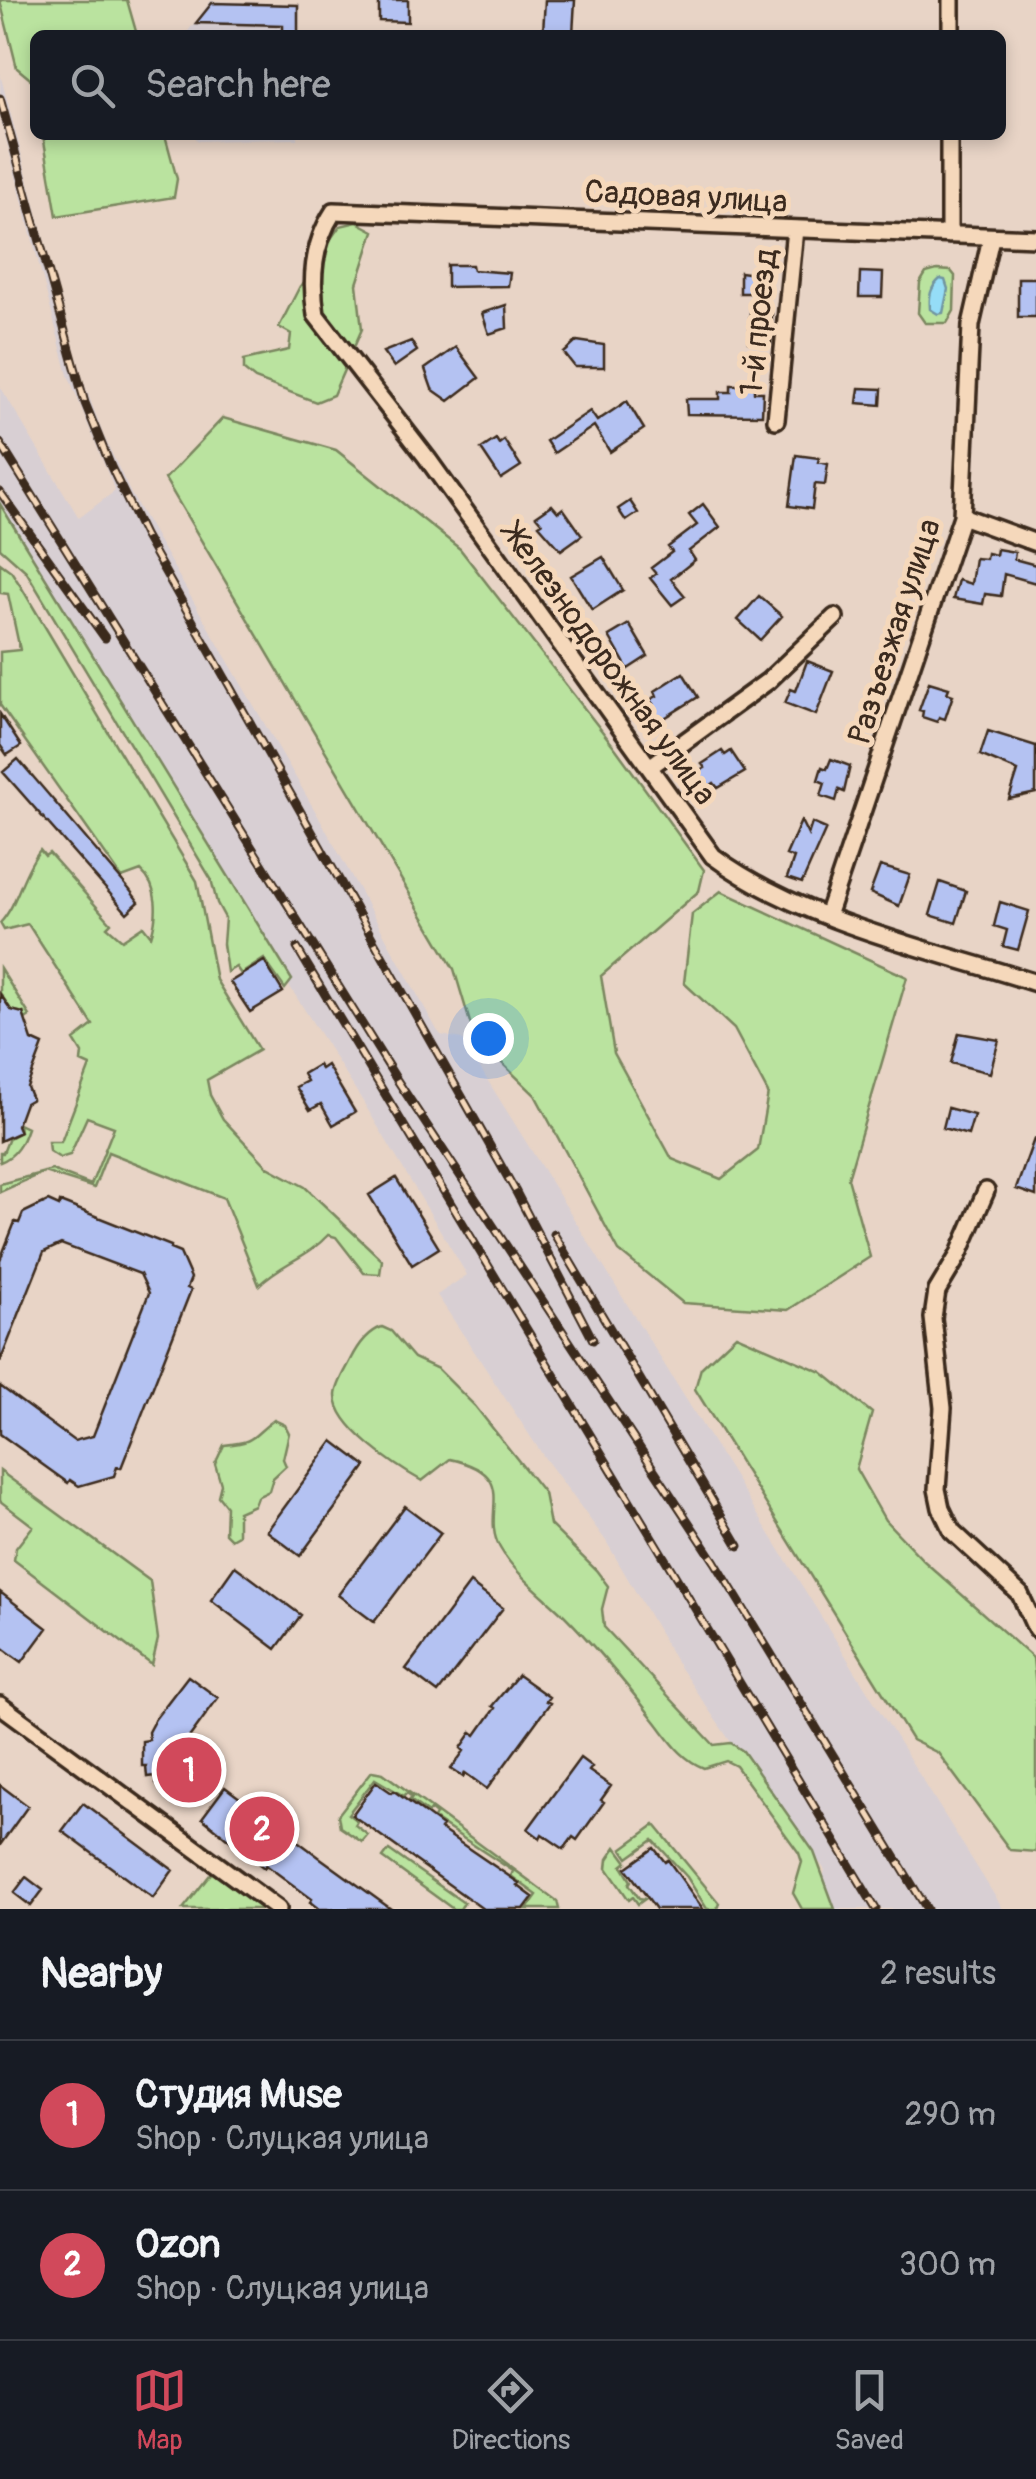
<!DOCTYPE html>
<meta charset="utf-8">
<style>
body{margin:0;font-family:Pangolin,sans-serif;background:#20242c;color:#f1f3f6}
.you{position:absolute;left:488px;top:1038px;width:35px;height:35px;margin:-25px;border:8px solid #fff;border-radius:50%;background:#1a73e8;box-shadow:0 0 0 15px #1a73e833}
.badge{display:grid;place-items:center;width:65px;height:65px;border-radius:50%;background:#d1495b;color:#fff;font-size:32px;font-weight:700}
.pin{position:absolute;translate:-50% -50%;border:5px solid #fff;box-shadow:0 2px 10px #0006}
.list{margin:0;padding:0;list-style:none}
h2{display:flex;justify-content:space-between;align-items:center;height:130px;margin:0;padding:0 40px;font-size:42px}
h2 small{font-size:32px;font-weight:400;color:#9ea1a6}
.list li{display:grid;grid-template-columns:65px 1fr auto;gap:30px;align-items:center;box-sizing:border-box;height:150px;padding:0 40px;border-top:2px solid #363941}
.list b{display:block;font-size:38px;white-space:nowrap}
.list p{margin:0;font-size:32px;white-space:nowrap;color:#9ea1a6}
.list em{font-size:32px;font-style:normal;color:#9ea1a6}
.icon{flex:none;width:55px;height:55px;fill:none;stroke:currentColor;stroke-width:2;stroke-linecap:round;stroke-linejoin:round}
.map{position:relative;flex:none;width:1036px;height:1909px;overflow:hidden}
.search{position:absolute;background:#171b24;box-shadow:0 5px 15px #0003;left:30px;right:30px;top:30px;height:110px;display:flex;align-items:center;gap:25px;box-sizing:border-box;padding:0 35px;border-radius:15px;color:#9ea1a6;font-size:38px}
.sheet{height:430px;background:#171b24}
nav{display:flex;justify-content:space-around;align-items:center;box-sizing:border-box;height:140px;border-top:2px solid #363941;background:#171b24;font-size:28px;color:#9ea1a6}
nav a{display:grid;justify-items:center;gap:5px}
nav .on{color:#d1495b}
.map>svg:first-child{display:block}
</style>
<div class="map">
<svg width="1036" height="1909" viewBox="0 0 1036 1909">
<rect width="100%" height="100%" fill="#e8d4c6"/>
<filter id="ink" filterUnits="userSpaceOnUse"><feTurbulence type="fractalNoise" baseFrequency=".01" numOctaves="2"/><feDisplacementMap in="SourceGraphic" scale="20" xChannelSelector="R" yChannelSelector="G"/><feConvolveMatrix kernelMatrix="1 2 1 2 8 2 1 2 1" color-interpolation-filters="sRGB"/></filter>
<g filter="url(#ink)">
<!-- built -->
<path fill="#d8cfd3" d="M211,1L300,4L299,35H185Z
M0,74L79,370L104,437L131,494L321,821L437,1030L441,1035L462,1039L1003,1909H835L821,1887L825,1870L750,1770L678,1665L606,1541L544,1457L437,1295L467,1275L362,1100L0,531V386L79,518L115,491L68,375L0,116Z
M195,135H297V139L197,141Z"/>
<!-- green -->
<path fill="#bae39f" stroke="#7a865e" stroke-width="2.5" d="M0,0H127L137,35H35V83L17,68Z
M43,135H165L177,179L174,197L57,216Z
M357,222L374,231L357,284L362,329L333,395L316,402L255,379L244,370V360L289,350L291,334L279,327L300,286L322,271L327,244L340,226Z
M937,270L951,271L955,276L954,311L947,323H925L918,313L920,283L926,273Z
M223,418L336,450L460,549L616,749L704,870L699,891L601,976L614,1053L672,1159L721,1179L758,1150L768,1093L734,1029L684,983L692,914L721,891L907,977L848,1178L870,1257L788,1310L683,1303L619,1251L535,1095L474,1036L454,969L165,479Z
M0,504L292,980L285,989L264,959L241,974L236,967L227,972L223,944L225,918L217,903L211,879L26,571L0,548Z
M0,563L11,571L20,585L197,881L216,980L259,1050L207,1080L210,1095L223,1119L268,1167L305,1187L382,1260L380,1274L364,1273L336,1237L328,1235C308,1257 280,1264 259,1285L224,1198L108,1152L94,1188L44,1172L0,1192V1184L52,1170L91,1185L114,1127L87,1117L70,1155L60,1158L49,1151L48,1142H61L90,1066L81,1062L82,1053L74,1040L93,1025L28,924L4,930L0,923C18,904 22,872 40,850L45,856L49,853L111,923L107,927L122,940L143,926L151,936C158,915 159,887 141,871L122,878L0,705V652L20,650L8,594L0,593Z
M0,968L30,1016L24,1020V1013L11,1010L0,993Z
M19,1124L27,1128C22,1143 16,1156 0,1162V1153H3L9,1138L20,1132Z
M382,1327L391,1331L414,1358L438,1369L475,1406L544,1493L550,1525L596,1570L608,1586L602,1609L604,1627L714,1745L731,1743L743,1751L814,1852L835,1909H802L793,1893L802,1862L799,1853L736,1766L726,1761L704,1768C681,1759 670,1740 655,1721C626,1684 597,1648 564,1615C542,1594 515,1574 500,1548C479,1512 523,1475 450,1459L422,1481C397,1467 336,1427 336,1396C336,1385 346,1370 351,1360C358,1346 367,1332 382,1327Z
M736,1335L822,1372L872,1413L856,1469L885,1520L924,1561L1033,1658L1036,1688V1852L1010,1850L938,1753L912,1740L695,1389L701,1368Z
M274,1420L285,1425L289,1433L283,1459L286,1466L273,1478L269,1491L257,1497L254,1505L238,1512V1535L231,1539L225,1533L226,1506L218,1496L221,1484L215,1464L224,1445C258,1442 251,1436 274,1420Z
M0,1471L150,1581L158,1639L152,1665L14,1560L16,1548L33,1526L0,1501Z
M372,1771L383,1773L557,1901L559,1909H527L537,1895L511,1876L513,1871L434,1819L436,1815L430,1810L428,1813L410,1800L412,1797L407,1793L404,1796L375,1779L348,1814L357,1821L355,1825L368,1835L362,1842L340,1827L338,1815Z
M655,1825L719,1903L717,1909H707L687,1877L653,1840L628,1858L622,1849Z
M616,1847L627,1862L622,1866L631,1881L629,1884L639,1898L645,1899L638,1904L633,1897L629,1900L607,1868L608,1859Z
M389,1850L464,1903L460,1909H453L383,1858Z
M213,1871L264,1909H265H183Z"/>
<!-- water -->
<path fill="#95ddf7" stroke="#7195a0" stroke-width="2.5" d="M940,279L945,280L948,289L943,313L938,314L930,309C929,296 930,288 940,279Z"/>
<!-- building -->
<path fill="#b4c2f2" stroke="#3b2a1e" stroke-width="2.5" d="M379,0H408V22L379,21Z
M545,0H575L573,34L543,32Z
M212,3L298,5V35H283V25L196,23Z
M447,265H472L473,270L510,273L508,286L447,287Z
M740,272L762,275V293H740Z
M860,272L883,273L882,297H859Z
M1018,278H1036V317H1018Z
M506,305L507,328L489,334L482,313Z
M750,313L772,314L771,343L749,342Z
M411,341L417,351L394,367L383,352Z
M577,341L604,345V367H575L564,353Z
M456,347L479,378L449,401L432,389L425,369Z
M731,385H754V392H763L762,415L687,414L686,399H720V392H731Z
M859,388L882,389L881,405L857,403Z
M627,401L644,429L610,452L594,426L554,453L546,441L590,411L597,421Z
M496,439L499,444L504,440L521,466L501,479L481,449Z
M796,455L819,458L818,462L828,464L825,485L815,484L812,509L789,506Z
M630,501L638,513L626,521L618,509Z
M703,504L720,527L689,551L695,560L671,579L685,596L672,605L650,578L656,574L651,568L672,552L668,547L697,525L689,515Z
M552,505L558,512L563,508L582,535L561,550L539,525L542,523L536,516Z
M997,549L1015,552L1014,559L1036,565V583L1004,574L1001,596L985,594L983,604L953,599L958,580L971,584L975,558L986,559L987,553L996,555Z
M603,557L623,590L592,610L571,576Z
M759,596L782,616L760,640L738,620Z
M629,624L648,656L628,669L609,636Z
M807,661L833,671L816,715L785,703L791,689L796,691Z
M683,673L698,697L650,727L640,712L653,704L650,700L657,696L655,691Z
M929,682L949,688L947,693L953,695L945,719L939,717L937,722L922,717L923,711L919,710Z
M0,714L21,746L7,755L0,745Z
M988,731L1036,746V793L1009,799L1018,771L980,755Z
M722,751L725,755L731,751L745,772L718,788L714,783L707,788L697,773L705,768L702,764Z
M18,759L129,889L139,902L127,913L3,772Z
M831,759L850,766L844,792L839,790L836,801L821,796L825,783L818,780L822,767L827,769Z
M801,821L808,835L812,823L826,829L802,883L787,878L794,858L786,855Z
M880,866L910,875L899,906L870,893Z
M940,882L966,891L956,923L930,915Z
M1000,902L1029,911L1018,950L1003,946L1007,930L994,926Z
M264,961L283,992L250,1012L230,982Z
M0,994L11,1010L23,1013L32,1040L43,1045L27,1087L32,1099L25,1103L17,1125L20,1132L0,1141Z
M959,1033L999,1040L990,1073L951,1063Z
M318,1065L321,1069L327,1065L355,1112L333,1125L321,1104L310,1110L296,1087L307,1081L303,1074Z
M948,1108L974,1115L968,1135L943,1128Z
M1034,1139H1036V1196L1016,1189Z
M396,1178L439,1248L412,1265L369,1195Z
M48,1201L59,1206L60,1202L171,1246L170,1249L180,1253L191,1278L187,1288L191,1290L121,1468L117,1467L114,1476L79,1486L70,1480L68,1483L0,1434V1386L74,1441L93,1436L149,1293L140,1274L61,1244L44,1252L0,1362V1260L15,1222L19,1223L23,1213Z
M333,1441L366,1466L300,1556L267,1531Z
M405,1506L441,1533L374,1622L338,1595Z
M235,1566L301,1615L276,1649L211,1600Z
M470,1583L503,1608L438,1693L406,1669Z
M0,1592L47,1628L22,1662L0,1646Z
M518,1675L549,1697L546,1701L550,1703L487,1789L465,1773L463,1777L451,1769L464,1751L461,1748L472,1732L476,1735L495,1708L492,1706Z
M188,1676L218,1698L185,1743L189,1770L198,1777L179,1803L156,1784L155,1776L147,1777L146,1766H142V1741L149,1740L148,1732L155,1719Z
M580,1758L592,1767L589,1771L611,1786L601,1800L604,1802L577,1840L573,1837L564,1849L542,1834L540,1838L528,1829Z
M376,1782L392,1793L394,1791L442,1826L440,1829L519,1883L517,1885L533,1897L524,1909H483L352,1815Z
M0,1785L28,1806L0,1845Z
M225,1787L319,1857L391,1909H319L310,1902L312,1899L266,1865L264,1868L202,1818Z
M83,1803L173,1870L153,1898L62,1831Z
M654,1848L665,1862L668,1860L703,1909H656L626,1868Z
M26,1877L43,1890L31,1906L14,1893Z"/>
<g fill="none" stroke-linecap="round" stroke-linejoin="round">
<defs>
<path id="minor" d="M951,35V0
M949,235V135
M1036,238L334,211C313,243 310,278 316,315L427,458L713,856C800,921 933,950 1036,983
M776,420L795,229
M962,516L1036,543
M651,766L768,681L835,617
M827,916L962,516L971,325L991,238
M986,1191L958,1256L937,1291L933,1318L943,1408L937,1489L941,1508L952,1531L1020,1594L1036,1629
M0,1705L278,1909"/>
</defs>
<!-- minor casing -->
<use href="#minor" stroke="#3b2a1e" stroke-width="22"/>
<!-- minor -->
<use href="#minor" stroke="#f5d8bb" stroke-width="15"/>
<defs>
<path id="rail" d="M0,98L85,403L111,467L144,535L516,1192L593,1340
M0,443L397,1080L715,1562L927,1909
M0,492L105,638
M297,948L876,1909
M554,1234L739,1546"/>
</defs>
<!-- rail casing -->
<use href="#rail" stroke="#3b2a1e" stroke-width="9"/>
<!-- rail -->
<use href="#rail" stroke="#f5d8bb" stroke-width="5" stroke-dasharray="15" stroke-linecap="butt"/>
</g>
</g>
<g text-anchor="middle" stroke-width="10" stroke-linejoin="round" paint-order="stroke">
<!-- street labels -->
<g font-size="32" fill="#3b2a1e" stroke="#f5d8bb">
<text transform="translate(686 196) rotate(3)" y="11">Садовая улица</text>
<text transform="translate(758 322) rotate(-84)" y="11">1-й проезд</text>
<text transform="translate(894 631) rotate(-72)" y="11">Разъезжая улица</text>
<text transform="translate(610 664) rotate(54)" y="11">Железнодорожная улица</text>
</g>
</g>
</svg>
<div class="you"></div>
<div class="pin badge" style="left:189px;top:1770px">1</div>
<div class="pin badge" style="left:262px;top:1829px">2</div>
<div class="search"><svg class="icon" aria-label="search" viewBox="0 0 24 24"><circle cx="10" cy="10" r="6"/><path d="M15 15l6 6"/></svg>Search here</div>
</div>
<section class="sheet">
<h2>Nearby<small>2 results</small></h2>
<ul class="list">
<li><span class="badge">1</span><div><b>Студия Muse</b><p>Shop · Слуцкая улица</p></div><em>290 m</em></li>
<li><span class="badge">2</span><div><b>Ozon</b><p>Shop · Слуцкая улица</p></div><em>300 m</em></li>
</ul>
</section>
<nav>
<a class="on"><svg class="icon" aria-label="map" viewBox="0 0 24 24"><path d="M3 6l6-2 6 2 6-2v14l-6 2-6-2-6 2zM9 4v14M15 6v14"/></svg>Map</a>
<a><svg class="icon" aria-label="directions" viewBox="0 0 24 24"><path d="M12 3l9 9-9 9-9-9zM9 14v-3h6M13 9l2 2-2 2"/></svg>Directions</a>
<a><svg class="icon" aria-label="saved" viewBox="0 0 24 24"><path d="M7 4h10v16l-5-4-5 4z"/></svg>Saved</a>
</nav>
